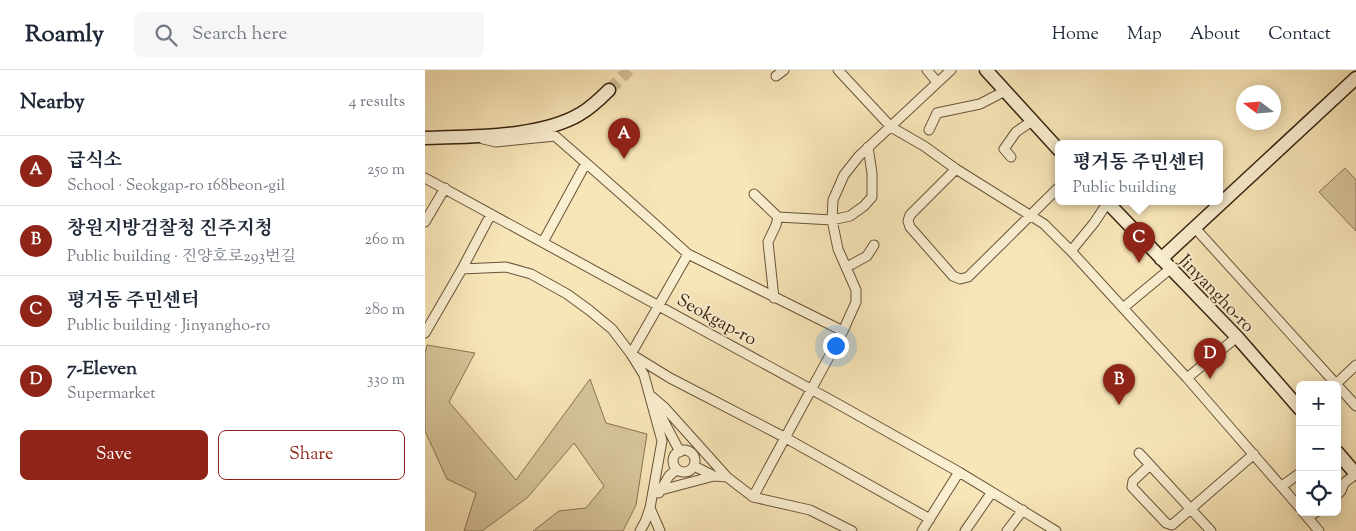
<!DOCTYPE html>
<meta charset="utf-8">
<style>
body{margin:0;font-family:"Sorts Mill Goudy","Noto Serif KR",serif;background:#f6f6f7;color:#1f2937}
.controls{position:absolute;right:15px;bottom:15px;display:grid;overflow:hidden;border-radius:8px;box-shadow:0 2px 12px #0003}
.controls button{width:45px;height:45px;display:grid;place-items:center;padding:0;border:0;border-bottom:1px solid #e0e1e3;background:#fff;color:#1f2937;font:25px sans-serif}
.compass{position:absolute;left:811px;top:15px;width:45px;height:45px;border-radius:50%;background:#fff;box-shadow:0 2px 12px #0003;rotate:286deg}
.you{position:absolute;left:410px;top:275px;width:18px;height:18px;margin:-12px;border:4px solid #fff;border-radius:50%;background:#1a73e8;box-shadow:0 0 0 8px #1a73e833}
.badge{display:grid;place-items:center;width:32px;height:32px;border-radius:50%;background:#8f2418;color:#fff;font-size:16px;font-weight:700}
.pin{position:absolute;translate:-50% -41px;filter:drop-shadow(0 1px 2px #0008)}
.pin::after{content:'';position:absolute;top:26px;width:18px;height:15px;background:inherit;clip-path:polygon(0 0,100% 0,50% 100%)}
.popup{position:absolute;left:630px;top:70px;width:168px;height:65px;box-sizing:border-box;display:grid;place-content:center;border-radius:8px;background:#fff;filter:drop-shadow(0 1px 4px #0005);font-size:16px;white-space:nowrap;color:#747a83}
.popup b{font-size:19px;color:#1f2937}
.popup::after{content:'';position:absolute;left:50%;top:100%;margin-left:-10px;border:10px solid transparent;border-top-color:#fff}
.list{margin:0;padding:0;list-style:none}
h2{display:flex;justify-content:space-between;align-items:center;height:65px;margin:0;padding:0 20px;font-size:21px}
h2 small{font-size:16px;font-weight:400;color:#747a83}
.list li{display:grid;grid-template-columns:32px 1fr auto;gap:15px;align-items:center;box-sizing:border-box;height:70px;padding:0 20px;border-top:1px solid #e0e1e3}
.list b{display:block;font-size:19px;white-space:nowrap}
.list p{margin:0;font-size:16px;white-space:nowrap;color:#747a83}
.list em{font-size:16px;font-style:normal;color:#747a83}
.actions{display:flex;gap:10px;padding:15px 20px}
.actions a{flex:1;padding:11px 0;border:1px solid #8f2418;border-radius:8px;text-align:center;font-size:18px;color:#8f2418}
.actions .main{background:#8f2418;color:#fff}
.icon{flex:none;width:28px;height:28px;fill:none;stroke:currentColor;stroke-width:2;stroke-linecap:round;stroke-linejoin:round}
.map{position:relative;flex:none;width:931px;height:461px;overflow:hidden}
header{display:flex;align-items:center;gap:30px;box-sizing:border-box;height:70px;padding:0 25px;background:#fff;border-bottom:1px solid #e0e1e3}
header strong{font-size:24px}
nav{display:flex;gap:28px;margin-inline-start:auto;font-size:18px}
.search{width:350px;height:45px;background:#f6f6f7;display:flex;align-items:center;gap:12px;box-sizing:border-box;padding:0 18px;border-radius:8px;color:#747a83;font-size:19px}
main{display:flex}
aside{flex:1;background:#fff}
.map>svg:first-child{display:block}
</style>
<header>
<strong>Roamly</strong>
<div class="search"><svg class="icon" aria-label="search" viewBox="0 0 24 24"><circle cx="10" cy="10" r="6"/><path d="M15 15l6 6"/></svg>Search here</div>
<nav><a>Home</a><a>Map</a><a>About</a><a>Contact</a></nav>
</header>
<main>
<aside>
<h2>Nearby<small>4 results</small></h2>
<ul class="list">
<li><span class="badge">A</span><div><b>급식소</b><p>School · Seokgap-ro 168beon-gil</p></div><em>250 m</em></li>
<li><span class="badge">B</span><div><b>창원지방검찰청 진주지청</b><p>Public building · 진양호로293번길</p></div><em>260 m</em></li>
<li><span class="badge">C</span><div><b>평거동 주민센터</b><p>Public building · Jinyangho-ro</p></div><em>280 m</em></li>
<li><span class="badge">D</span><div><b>7-Eleven</b><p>Supermarket</p></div><em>330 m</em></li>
</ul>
<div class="actions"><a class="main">Save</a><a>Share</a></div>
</aside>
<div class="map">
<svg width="931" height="461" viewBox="0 0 931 461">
<rect width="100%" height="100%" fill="#f8e6b8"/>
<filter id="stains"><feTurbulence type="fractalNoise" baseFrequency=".004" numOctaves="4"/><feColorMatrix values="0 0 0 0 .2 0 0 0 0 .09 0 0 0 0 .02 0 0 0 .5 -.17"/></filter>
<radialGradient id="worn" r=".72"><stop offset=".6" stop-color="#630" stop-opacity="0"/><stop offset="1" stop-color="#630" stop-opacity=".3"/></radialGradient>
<!-- green -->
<path fill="#d7c59b" stroke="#887455" d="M920,98L931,110V161L894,122Z
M2,275L50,283L24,332L91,410L165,309L181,353L222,364L211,435L198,461H108L134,441L161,438L179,416L149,373L102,428L57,461H39L51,423L22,409L0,361V283Z"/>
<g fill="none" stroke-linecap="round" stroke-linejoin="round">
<!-- secondary-tunnel -->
<path stroke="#d2bf96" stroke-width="12" stroke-dasharray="12 6" stroke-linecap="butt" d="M184,20L204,0"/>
<defs>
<path id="street" d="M413,0L466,57L499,76L531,99L619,154L646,181L762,308
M502,0L512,12
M351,6L359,0
M504,60L512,43L555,34L580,21
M58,69L71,72L130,66C175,105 219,144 263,184
M586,87L579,79L591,62L607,51
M531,99L485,145L483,151L485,157L528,206L535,209L543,207L634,117
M0,108L413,334L534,402L631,461
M329,124L353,147L407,150L425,146L439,136L447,127V103L443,77
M0,152L20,118
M770,158L912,315
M118,172L161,93
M646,181L669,153L683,132
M422,197L442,186L449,175
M37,199L81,197L106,204L142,224L164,240L187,259L206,284L219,305L237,371L225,438L220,452L215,461
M349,228L343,172L351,155L353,147
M698,238L745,199
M418,261L263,184L206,284L245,308L359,367L505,449
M0,263L37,199L66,144
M812,267L762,308L875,438
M910,315L931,295
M912,315L931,336
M226,326L240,338L302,407L328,427L385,440L427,461
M234,342L255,382
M248 391a11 11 0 1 1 22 0a11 11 0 1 1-22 0Z
M714,383L786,461
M725,395L708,411L707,417L741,453L747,455L829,384
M269,396L289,406
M857,416L875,403
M236,420L289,406L302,407
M234,423L244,406L252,399
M912,425L916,421L919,413L931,404
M328,427L418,261L431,232V220L413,179L407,150L408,130L419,105L434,86L526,0
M225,438L235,461
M878,442L894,461
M883,448L891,442
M497,461L534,402
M540,461L567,422
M582,461L598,440"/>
<path id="secondary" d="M561,0L634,80
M0,68C46,66 115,68 155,44C166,38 175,29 184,20
M682,132L812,267L875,339
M736,189L931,8
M912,382L931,404"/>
</defs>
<!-- street casing -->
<use href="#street" stroke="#685339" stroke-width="11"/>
<!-- secondary casing -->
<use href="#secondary" stroke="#38220f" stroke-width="15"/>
<!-- street -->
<use href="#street" stroke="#faefd1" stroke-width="9"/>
<!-- secondary -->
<use href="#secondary" stroke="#faefd1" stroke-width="12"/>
</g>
<g text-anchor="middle" stroke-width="4" stroke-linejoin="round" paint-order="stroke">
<!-- street labels -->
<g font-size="18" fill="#38220f" stroke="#faefd1">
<text transform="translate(792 223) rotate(46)" y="6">Jinyangho-ro</text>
<text transform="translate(292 249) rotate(29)" y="6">Seokgap-ro</text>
</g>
</g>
<rect width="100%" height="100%" filter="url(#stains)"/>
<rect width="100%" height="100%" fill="url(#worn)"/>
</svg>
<div class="controls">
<button>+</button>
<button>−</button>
<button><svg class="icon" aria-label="locate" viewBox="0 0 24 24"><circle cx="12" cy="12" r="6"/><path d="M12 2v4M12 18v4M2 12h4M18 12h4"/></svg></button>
</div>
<svg class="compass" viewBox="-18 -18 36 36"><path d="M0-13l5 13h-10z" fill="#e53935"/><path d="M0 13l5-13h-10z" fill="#747a83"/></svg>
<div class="you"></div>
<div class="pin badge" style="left:199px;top:89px">A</div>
<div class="pin badge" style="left:694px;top:335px">B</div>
<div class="pin badge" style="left:714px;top:193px">C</div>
<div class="popup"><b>평거동 주민센터</b>Public building</div>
<div class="pin badge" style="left:785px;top:309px">D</div>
</div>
</main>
